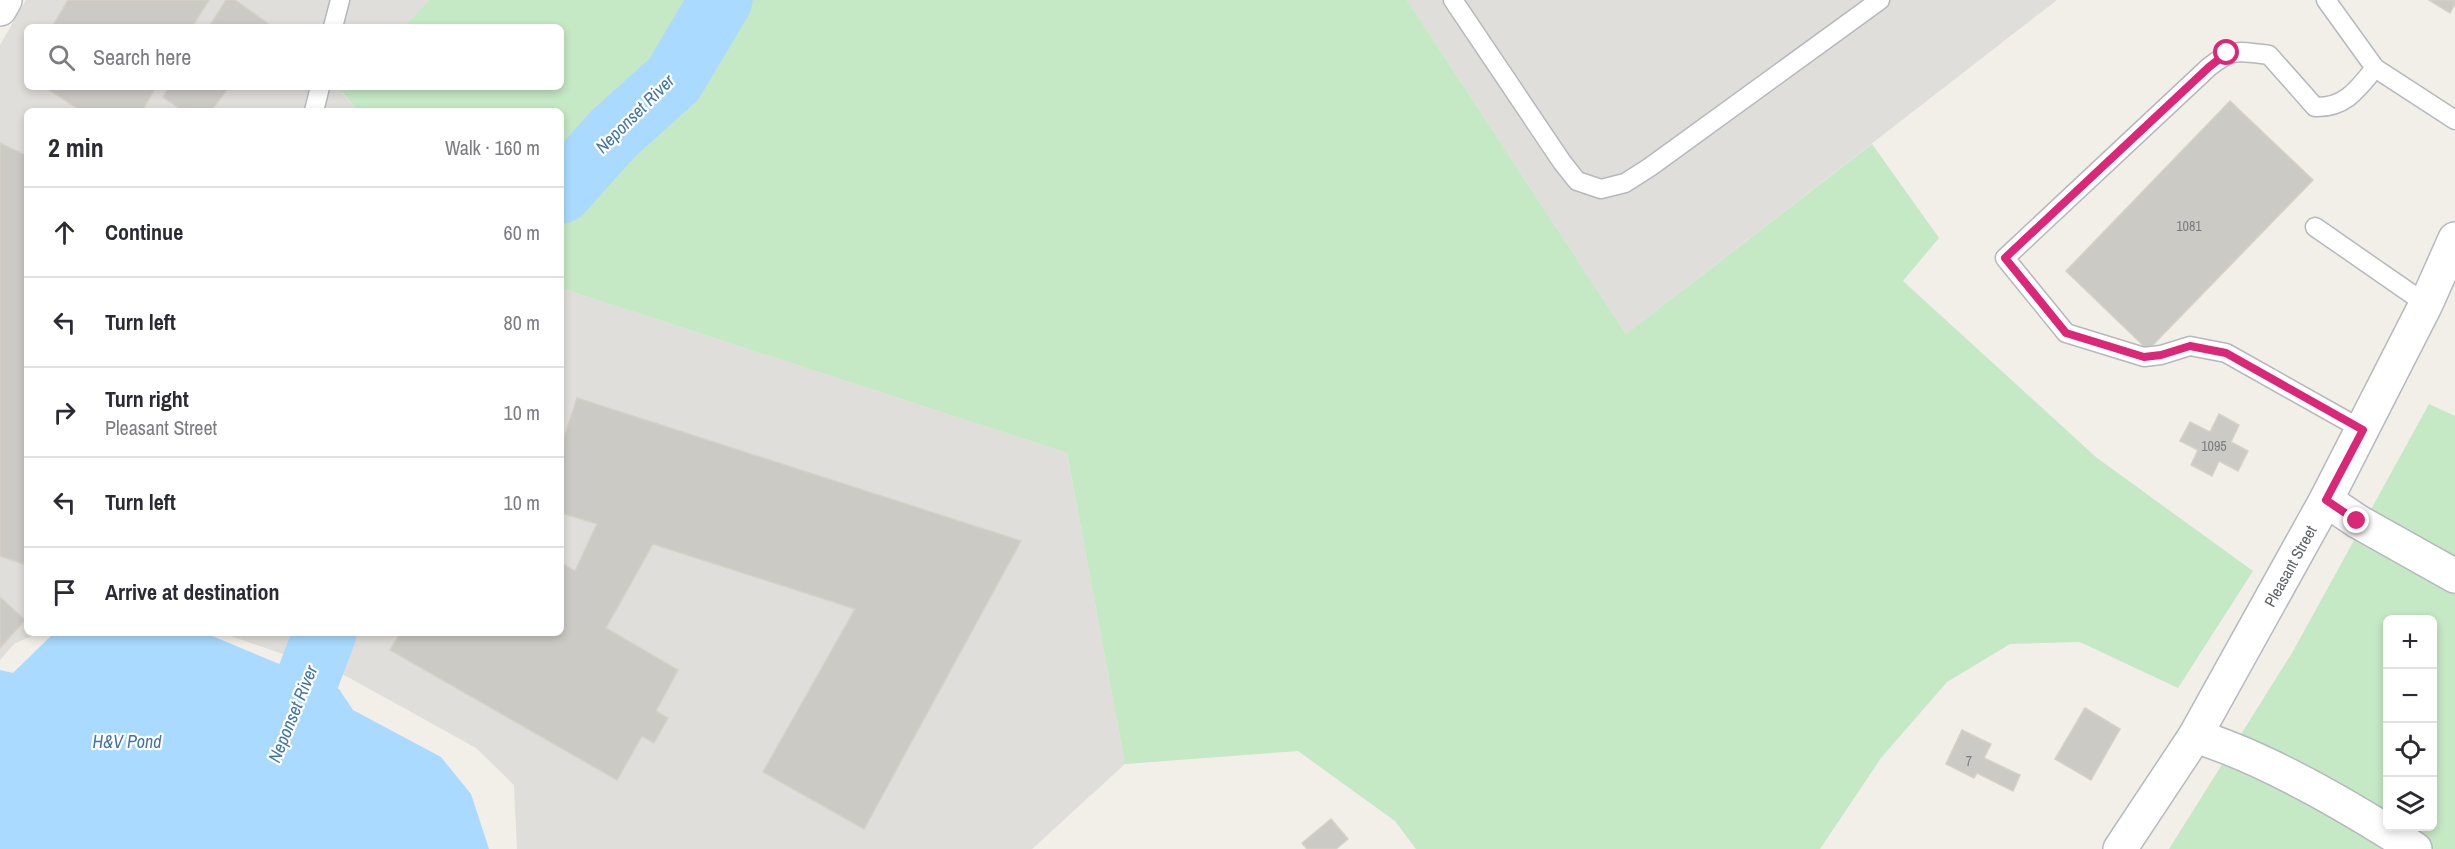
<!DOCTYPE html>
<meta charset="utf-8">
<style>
body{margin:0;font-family:"Archivo Narrow",sans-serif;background:#f7f7f7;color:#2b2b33}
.controls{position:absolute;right:18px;bottom:18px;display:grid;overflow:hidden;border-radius:9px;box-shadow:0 3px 9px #0003}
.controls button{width:54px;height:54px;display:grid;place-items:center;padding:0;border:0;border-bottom:2px solid #e1e1e2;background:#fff;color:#2b2b33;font:30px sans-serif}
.stop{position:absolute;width:18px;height:18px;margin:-14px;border:4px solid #db2777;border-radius:50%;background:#fff}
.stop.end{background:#db2777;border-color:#fff;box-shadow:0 2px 6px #0008}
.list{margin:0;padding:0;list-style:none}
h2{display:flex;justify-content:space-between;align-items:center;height:78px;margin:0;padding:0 24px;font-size:26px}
h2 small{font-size:20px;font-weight:400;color:#7c7c81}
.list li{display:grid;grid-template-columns:39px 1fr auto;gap:18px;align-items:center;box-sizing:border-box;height:90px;padding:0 24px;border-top:2px solid #e1e1e2}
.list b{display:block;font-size:22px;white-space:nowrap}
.list p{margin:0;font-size:20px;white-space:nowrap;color:#7c7c81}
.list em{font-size:20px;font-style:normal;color:#7c7c81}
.icon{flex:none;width:33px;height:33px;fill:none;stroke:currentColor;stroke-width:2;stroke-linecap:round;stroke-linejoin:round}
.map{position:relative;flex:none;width:2455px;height:849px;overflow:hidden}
.search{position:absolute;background:#fff;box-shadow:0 3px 9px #0003;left:24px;top:24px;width:540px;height:66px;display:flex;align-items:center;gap:15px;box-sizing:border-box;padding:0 21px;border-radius:9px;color:#7c7c81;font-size:22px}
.panel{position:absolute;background:#fff;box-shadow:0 3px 9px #0003;left:24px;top:108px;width:540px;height:528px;border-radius:9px}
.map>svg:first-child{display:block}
</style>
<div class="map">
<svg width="2455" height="849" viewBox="0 0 2455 849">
<rect width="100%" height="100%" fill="#f1efe8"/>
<!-- industrial -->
<path fill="#e0deda" d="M26,0H429L403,27H27V87H347L342,93L358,111H27V633H38L14,644L0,660V45Z
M1407,0H2057L1626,334Z
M561,288L1067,453L1125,764L1032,849H517L514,785L476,748L346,676L222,633H561Z"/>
<!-- green -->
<path fill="#c5e8c5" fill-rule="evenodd" d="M429,0H1407L1626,334L1872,144L1939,238L1903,281L2097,458L2253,571L2178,688L2080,642L2010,644L1947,682L1881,758L1820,849H1416L1395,821L1298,751L1125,764L1067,453L561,288V111H358L342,92L347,87H561V27H403Z
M2429,404L2455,416V849H2169L2292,653ZM2388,620H2432V826H2388Z"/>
<!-- water -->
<path fill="#aadaff" d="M54,633H205L339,689L353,710L441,757L471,794L489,849H0V670L13,673Z"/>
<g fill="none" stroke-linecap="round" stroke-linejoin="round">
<!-- river -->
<path stroke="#aadaff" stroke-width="63" d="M561,192L613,134L674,79L721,0
M211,849L274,767L325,633"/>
</g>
<!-- building -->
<path fill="#cccac5" stroke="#d6d1c6" stroke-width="1.5" d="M68,0H209L192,27H54L53,25Z
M226,0H235L273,27H209Z
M2429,0H2455V4L2450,13Z
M47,87H156L142,111H81L46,88Z
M169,87H229L211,111H183L163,97Z
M2230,101L2313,180L2148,350L2066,271Z
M0,143L27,156V555L23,564L0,556Z
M577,398L1021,541L864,829L763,772L855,609L653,544L606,628L678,670L656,711L668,718L654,743L642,736L617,780L390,650L400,633H561V563L575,571L597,524L561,513V447Z
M2219,414L2239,425L2231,442L2248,451L2238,471L2219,461L2212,476L2191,465L2198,450L2180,441L2190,422L2210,432Z
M1,598L25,620L0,648V599Z
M2085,708L2120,729L2091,780L2055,759Z
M1962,730L1991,744L1984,758L2020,775L2013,791L1977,773L1974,778L1946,764Z
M1331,819L1348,839L1336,849H1307L1302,843Z"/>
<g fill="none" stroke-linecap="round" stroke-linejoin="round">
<defs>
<path id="lane" d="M1453,0L1562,162L1577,181L1601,189L1625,183L1650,167L1880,0
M2326,0L2375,68L2455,120
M333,27L340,0
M314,111L320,87
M2315,227L2426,304
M2363,430L2226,353L2190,346L2161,355L2144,357L2066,333L2005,258L2209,67C2233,48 2239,51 2269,55L2315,107C2345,108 2358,89 2375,68"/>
<path id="street" d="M2326,500L2357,521L2455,576
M2195,736C2269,759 2350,807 2415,849"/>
<path id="secondary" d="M0,9L5,0
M2120,849L2195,736L2326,500L2426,304L2455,239"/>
</defs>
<!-- lane casing -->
<use href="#lane" stroke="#b5b8bc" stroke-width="21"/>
<!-- street casing -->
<use href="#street" stroke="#b5b8bc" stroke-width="36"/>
<!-- secondary casing -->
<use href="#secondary" stroke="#b6babf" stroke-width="36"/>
<!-- lane -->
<use href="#lane" stroke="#fff" stroke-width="18"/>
<!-- street -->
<use href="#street" stroke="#fff" stroke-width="33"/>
<!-- secondary -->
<use href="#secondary" stroke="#fff" stroke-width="33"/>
</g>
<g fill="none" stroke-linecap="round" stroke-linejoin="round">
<!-- route -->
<path stroke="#db2777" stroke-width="8" d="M2227,53L2209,67L2005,258L2066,333L2144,357L2161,355L2190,346L2226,353L2363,430L2326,500L2357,521"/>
</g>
<g text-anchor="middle" stroke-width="4.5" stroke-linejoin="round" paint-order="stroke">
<!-- number labels -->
<g font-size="14" fill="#7a7d7f">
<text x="2189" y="231">1081</text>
<text x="2214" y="451">1095</text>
<text x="1969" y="766">7</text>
</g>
<!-- street labels -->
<g font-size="16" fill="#5f6368" stroke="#fff">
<text transform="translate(2290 566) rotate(-61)" y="6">Pleasant Street</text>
</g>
<!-- water labels -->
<g font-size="18" font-style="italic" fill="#4174aa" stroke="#fff">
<text transform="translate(635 114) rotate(-45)" y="6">Neponset River</text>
<text transform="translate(293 714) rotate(-68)" y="6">Neponset River</text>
<text x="127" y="748">H&amp;V Pond</text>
</g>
</g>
</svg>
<div class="controls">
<button>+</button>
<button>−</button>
<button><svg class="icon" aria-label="locate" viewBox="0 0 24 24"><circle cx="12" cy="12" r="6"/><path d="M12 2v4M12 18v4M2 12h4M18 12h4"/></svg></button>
<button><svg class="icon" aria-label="layers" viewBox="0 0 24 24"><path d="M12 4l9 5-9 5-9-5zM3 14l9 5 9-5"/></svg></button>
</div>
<div class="stop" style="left:2227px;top:53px"></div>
<div class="stop end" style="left:2357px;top:521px"></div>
<div class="search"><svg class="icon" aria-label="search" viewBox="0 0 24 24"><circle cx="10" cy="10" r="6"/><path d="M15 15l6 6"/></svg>Search here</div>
<section class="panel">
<h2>2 min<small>Walk · 160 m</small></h2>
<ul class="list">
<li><svg class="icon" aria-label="ahead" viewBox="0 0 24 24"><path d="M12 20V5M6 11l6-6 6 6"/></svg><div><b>Continue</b></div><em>60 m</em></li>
<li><svg class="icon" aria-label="left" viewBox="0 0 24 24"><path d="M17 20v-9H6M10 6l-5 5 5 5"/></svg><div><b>Turn left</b></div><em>80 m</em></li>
<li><svg class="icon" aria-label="right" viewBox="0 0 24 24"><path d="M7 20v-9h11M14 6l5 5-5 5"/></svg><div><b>Turn right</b><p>Pleasant Street</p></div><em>10 m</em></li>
<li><svg class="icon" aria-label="left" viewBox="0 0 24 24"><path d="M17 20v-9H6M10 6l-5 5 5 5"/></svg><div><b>Turn left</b></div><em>10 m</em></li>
<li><svg class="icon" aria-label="arrive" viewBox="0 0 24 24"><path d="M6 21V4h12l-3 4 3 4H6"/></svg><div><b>Arrive at destination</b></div></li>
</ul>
</section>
</div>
